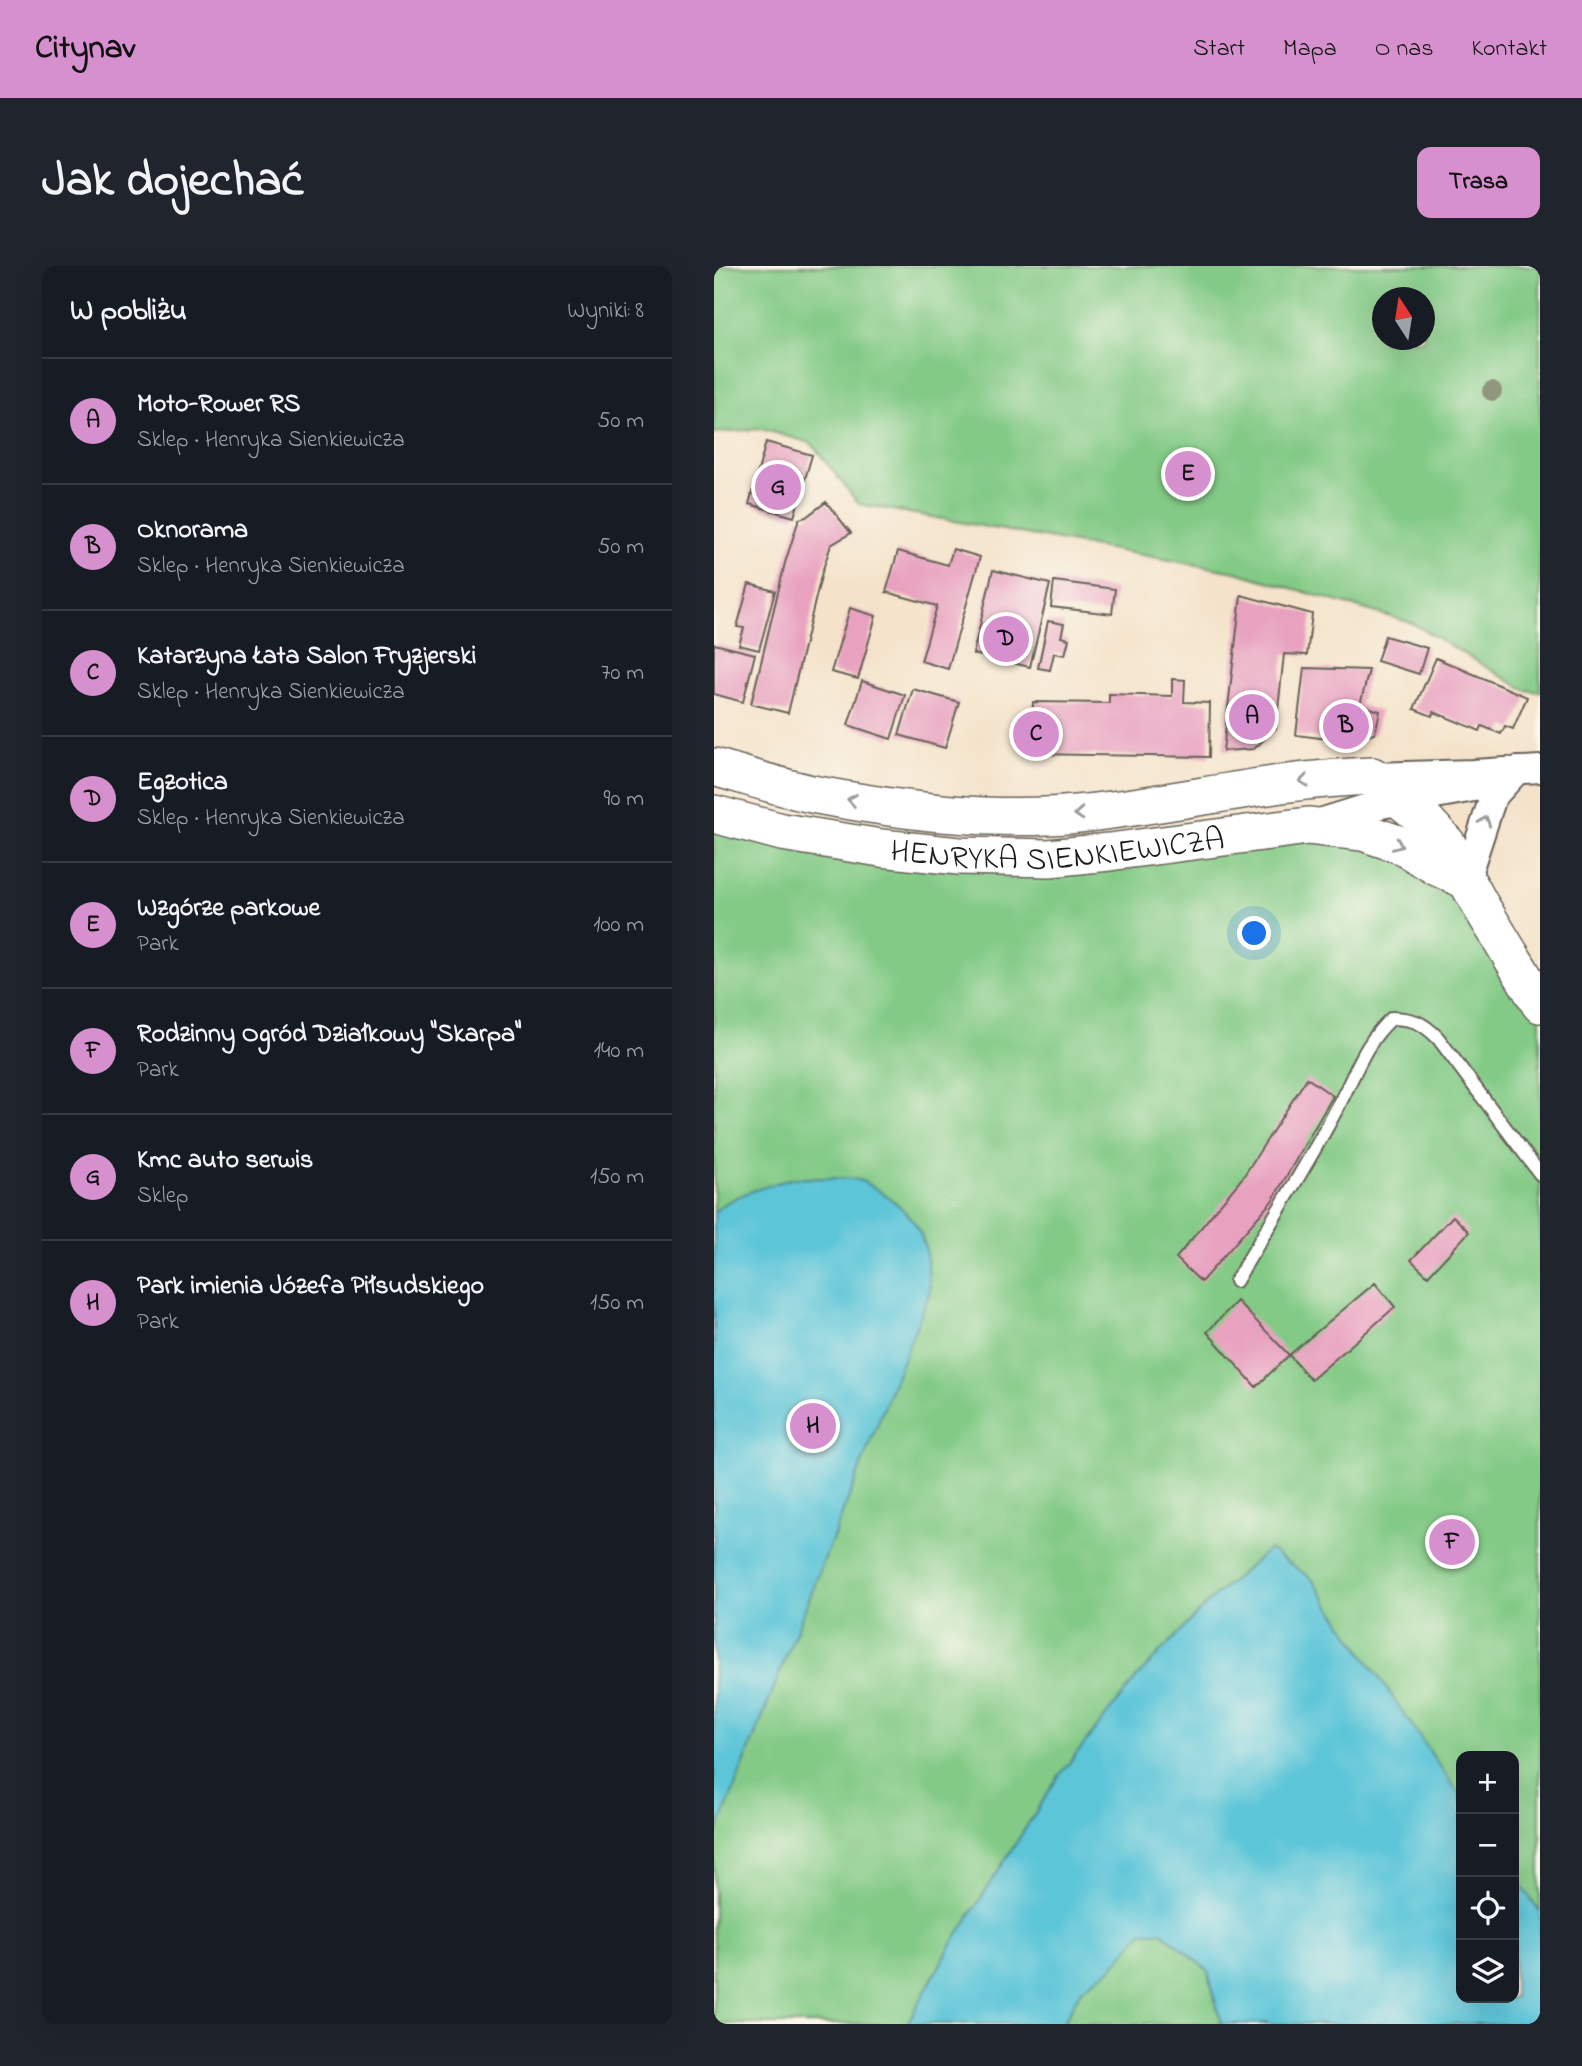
<!DOCTYPE html>
<html lang="pl">
<meta charset="utf-8">
<style>
body{margin:0;font-family:"Indie Flower",sans-serif;background:#20242c;color:#f1f3f6}
.controls{position:absolute;right:21px;bottom:21px;display:grid;overflow:hidden;border-radius:14px;box-shadow:0 7px 28px #0002}
.controls button{width:63px;height:63px;display:grid;place-items:center;padding:0;border:0;border-bottom:2px solid #363941;background:#171b24;color:#f1f3f6;font:35px sans-serif}
.compass{position:absolute;left:658px;top:21px;width:63px;height:63px;border-radius:50%;background:#171b24;box-shadow:0 7px 28px #0002;rotate:348deg}
.you{position:absolute;left:541px;top:668px;width:24px;height:24px;margin:-18px;border:5px solid #fff;border-radius:50%;background:#1a73e8;box-shadow:0 0 0 10px #1a73e833}
.badge{display:grid;place-items:center;width:46px;height:46px;border-radius:50%;background:#d690ce;color:#111;font-size:23px;font-weight:700}
.pin{position:absolute;translate:-50% -50%;border:4px solid #fff;box-shadow:0 2px 7px #0006}
.list{margin:0;padding:0;list-style:none}
h2{display:flex;justify-content:space-between;align-items:center;height:91px;margin:0;padding:0 28px;font-size:30px}
h2 small{font-size:23px;font-weight:400;color:#9ea1a6}
.list li{display:grid;grid-template-columns:46px 1fr auto;gap:21px;align-items:center;box-sizing:border-box;height:126px;padding:0 28px;border-top:2px solid #363941}
.list b{display:block;font-size:26px;white-space:nowrap}
.list p{margin:0;font-size:23px;white-space:nowrap;color:#9ea1a6}
.list em{font-size:23px;font-style:normal;color:#9ea1a6}
.icon{flex:none;width:38px;height:38px;fill:none;stroke:currentColor;stroke-width:2;stroke-linecap:round;stroke-linejoin:round}
.map{position:relative;flex:none;width:826px;height:1758px;overflow:hidden;border-radius:14px}
header{display:flex;align-items:center;gap:42px;box-sizing:border-box;height:98px;padding:0 35px;background:#d690ce;color:#111}
header strong{font-size:33px}
nav{display:flex;gap:38px;margin-inline-start:auto;font-size:24px}
.intro{display:flex;align-items:center;justify-content:space-between;box-sizing:border-box;height:168px;padding:0 42px}
h1{margin:0;font-size:49px}
.button{padding:18px 32px;border-radius:14px;background:#d690ce;color:#111;font-size:24px;font-weight:700}
main{display:flex;gap:42px;padding:0 42px}
aside{flex:1;background:#171b24;border-radius:14px;box-shadow:0 7px 28px #0002}
.map>svg:first-child{display:block}
</style>
<header>
<strong>Citynav</strong>
<nav><a>Start</a><a>Mapa</a><a>O nas</a><a>Kontakt</a></nav>
</header>
<div class="intro"><h1>Jak dojechać</h1><a class="button">Trasa</a></div>
<main>
<aside>
<h2>W pobliżu<small>Wyniki: 8</small></h2>
<ul class="list">
<li><span class="badge">A</span><div><b>Moto-Rower RS</b><p>Sklep · Henryka Sienkiewicza</p></div><em>50 m</em></li>
<li><span class="badge">B</span><div><b>Oknorama</b><p>Sklep · Henryka Sienkiewicza</p></div><em>50 m</em></li>
<li><span class="badge">C</span><div><b>Katarzyna Łata Salon Fryzjerski</b><p>Sklep · Henryka Sienkiewicza</p></div><em>70 m</em></li>
<li><span class="badge">D</span><div><b>Egzotica</b><p>Sklep · Henryka Sienkiewicza</p></div><em>90 m</em></li>
<li><span class="badge">E</span><div><b>Wzgórze parkowe</b><p>Park</p></div><em>100 m</em></li>
<li><span class="badge">F</span><div><b>Rodzinny Ogród Działkowy &quot;Skarpa&quot;</b><p>Park</p></div><em>140 m</em></li>
<li><span class="badge">G</span><div><b>Kmc auto serwis</b><p>Sklep</p></div><em>150 m</em></li>
<li><span class="badge">H</span><div><b>Park imienia Józefa Piłsudskiego</b><p>Park</p></div><em>150 m</em></li>
</ul>
</aside>
<div class="map">
<svg width="826" height="1758" viewBox="0 0 826 1758">
<rect width="100%" height="100%" fill="#fbf7ec"/>
<filter id="ink" filterUnits="userSpaceOnUse"><feTurbulence type="fractalNoise" baseFrequency=".0143" numOctaves="2"/><feDisplacementMap in="SourceGraphic" scale="14" xChannelSelector="R" yChannelSelector="G"/><feConvolveMatrix kernelMatrix="1 2 1 2 8 2 1 2 1" color-interpolation-filters="sRGB"/></filter>
<filter id="wash" filterUnits="userSpaceOnUse"><feTurbulence type="fractalNoise" baseFrequency=".00686" numOctaves="4" result="noise"/><feDisplacementMap in="SourceGraphic" scale="28" xChannelSelector="R" yChannelSelector="G"/><feGaussianBlur stdDeviation="1.57" result="paint"/><feColorMatrix in="noise" values="0 0 0 0 0 0 0 0 0 0 0 0 0 0 0 0 0 1.4 0 .05"/><feComposite in="paint" operator="in"/></filter>
<g filter="url(#wash)">
<rect width="100%" height="100%" fill="#f4e3ca"/>
<!-- green -->
<path fill="#83ca86" stroke="#507351" stroke-width="2" fill-rule="evenodd" d="M0,0H826V426L811,424L698,357L522,306L145,238L97,177L47,163L0,167ZM668,32H710V74H668Z
M0,548L245,590L594,560L723,601L826,738V1758H0ZM747,1490H800V1732H747Z"/>
<!-- water -->
<path fill="#5cc5d8" stroke="#3c707a" stroke-width="2" d="M79,912C99,913 119,911 139,913C152,915 163,923 173,930C213,960 212,978 216,1025L0,1574V946C21,927 52,921 79,912Z
M555,1283L597,1312L747,1531V1732H800V1608L826,1646V1758H555L552,1756L547,1758H507L494,1705L448,1666H428L398,1702L367,1724L349,1758H193L237,1679L344,1511L423,1411L494,1336Z"/>
<g id="blocks">
<!-- building -->
<path fill="#e8a2c0" d="M52,176L98,189L80,251L35,238Z
M112,236L137,267L117,279L108,306L74,447L37,438L71,297L85,253L92,251Z
M239,283L266,291L234,403L207,395L223,340L172,326L184,285L234,299Z
M279,304L336,318L316,401L259,388Z
M340,315L401,323L398,348L337,341Z
M35,318L61,325L45,384L25,379L30,362L23,361Z
M527,329L598,348L593,389L570,388L562,462L540,483L509,485Z
M136,342L162,350L144,413L117,406Z
M334,355L350,358L347,371L355,373L351,389L340,387L336,404L324,402Z
M671,370L713,382L705,408L663,395Z
M0,378L41,388L29,436L0,428Z
M722,392L813,431L799,463L791,460L787,468L768,460L766,465L720,446L718,450L700,443Z
M590,402L655,404L646,439L666,445L661,468L614,473L582,469Z
M458,413L471,414L470,436L496,437L495,491L318,488L319,436L395,437V428L458,430Z
M148,415L191,429L177,473L134,459Z
M199,423L245,436L231,482L185,469Z
M593,812L619,830L558,935L487,1016L462,992L529,911Z
M739,950L755,966L714,1010L697,994Z
M661,1017L681,1041L597,1114L575,1089Z
M523,1035L575,1089L542,1121L493,1066Z"/>
</g>
</g>
<g filter="url(#ink)">
<use href="#blocks" fill-opacity="0" stroke="#686259" stroke-width="2"/>
<g fill="none" stroke-linecap="round" stroke-linejoin="round">
<defs>
<path id="lane" d="M522,1015C554,960 590,905 620,848C639,815 649,777 678,752C700,753 708,756 724,772L826,908"/>
<path id="street" d="M658,510L759,507L826,503
M606,556L651,542L765,521L803,504
M752,614L779,531L799,509"/>
<g id="secondary">
<path d="M0,501C32,510 65,521 98,528C188,545 281,557 373,547C468,537 562,513 658,510L711,554L733,578L765,637L826,738"/>
<path id="s1" d="M0,548L68,566L167,582L245,590L335,592L395,586L594,560L649,566L687,579L723,601L752,614"/>
</g>
</defs>
<!-- lane casing -->
<use href="#lane" stroke="#686259" stroke-width="16"/>
<!-- street casing -->
<use href="#street" stroke="#686259" stroke-width="30"/>
<!-- secondary casing -->
<use href="#secondary" stroke="#686259" stroke-width="40"/>
<!-- lane -->
<use href="#lane" stroke="#fff" stroke-width="12"/>
<!-- street -->
<use href="#street" stroke="#fff" stroke-width="26"/>
<!-- secondary -->
<use href="#secondary" stroke="#fff" stroke-width="37"/>
</g>
<!-- trees -->
<circle fill="#91977f" cx="778" cy="125" r="10"/>
<!-- one-way arrows -->
<defs><path id="oneway-chevron" d="M-2-3.5L2.5 0L-2 3.5" fill="none" stroke-width="1.6" stroke-linecap="round" stroke-linejoin="round" transform="scale(1.75)"/></defs>
<g stroke="#999">
<use href="#oneway-chevron" transform="translate(590 515) rotate(173)"/>
<use href="#oneway-chevron" transform="translate(138 534) rotate(-171)"/>
<use href="#oneway-chevron" transform="translate(365 548) rotate(176)"/>
<use href="#oneway-chevron" transform="translate(771 555) rotate(-72)"/>
<use href="#oneway-chevron" transform="translate(684 579) rotate(23)"/>
</g>
</g>
<g text-anchor="middle" stroke-width="5" stroke-linejoin="round" paint-order="stroke">
<!-- street labels -->
<g font-size="32" fill="#1c1c1c" stroke="#fbf7ec">
<text dy="11" stroke="none"><textPath href="#s1" startOffset="348">HENRYKA SIENKIEWICZA</textPath></text>
</g>
</g>
</svg>
<div class="controls">
<button>+</button>
<button>−</button>
<button><svg class="icon" aria-label="locate" viewBox="0 0 24 24"><circle cx="12" cy="12" r="6"/><path d="M12 2v4M12 18v4M2 12h4M18 12h4"/></svg></button>
<button><svg class="icon" aria-label="layers" viewBox="0 0 24 24"><path d="M12 4l9 5-9 5-9-5zM3 14l9 5 9-5"/></svg></button>
</div>
<svg class="compass" viewBox="-18 -18 36 36"><path d="M0-13l5 13h-10z" fill="#e53935"/><path d="M0 13l5-13h-10z" fill="#9ea1a6"/></svg>
<div class="you"></div>
<div class="pin badge" style="left:538px;top:451px">A</div>
<div class="pin badge" style="left:632px;top:460px">B</div>
<div class="pin badge" style="left:322px;top:468px">C</div>
<div class="pin badge" style="left:292px;top:373px">D</div>
<div class="pin badge" style="left:474px;top:208px">E</div>
<div class="pin badge" style="left:738px;top:1276px">F</div>
<div class="pin badge" style="left:64px;top:221px">G</div>
<div class="pin badge" style="left:99px;top:1160px">H</div>
</div>
</main>
